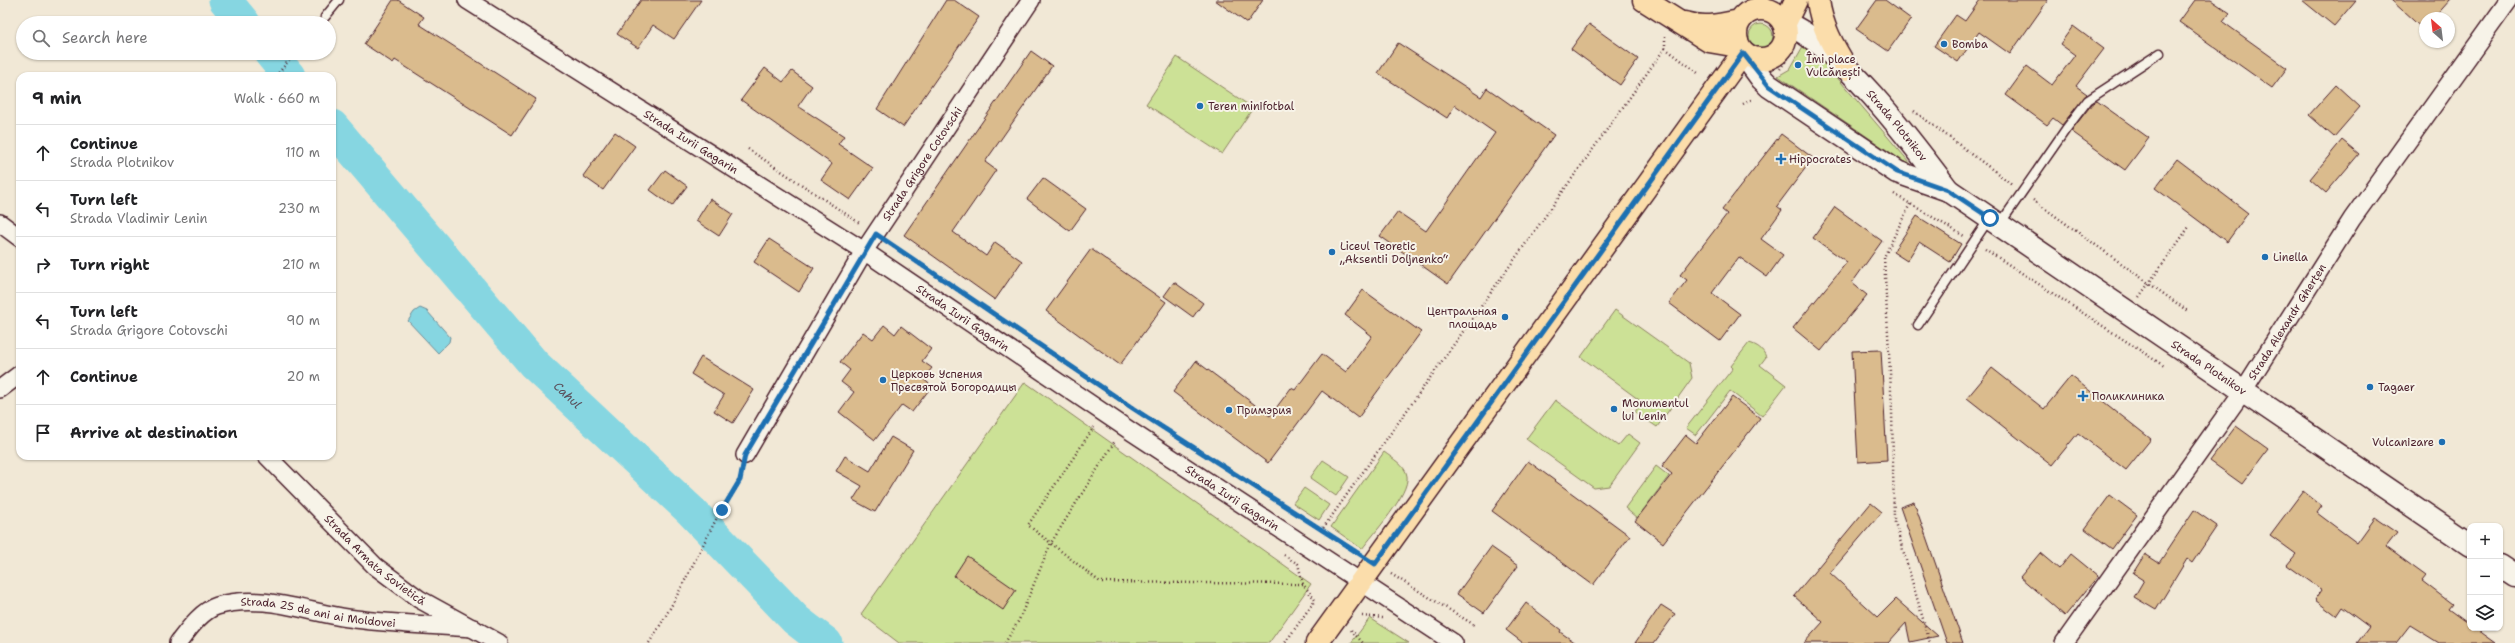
<!DOCTYPE html>
<meta charset="utf-8">
<style>
body{margin:0;font-family:"Shantell Sans",sans-serif;background:#f6f6f6;color:#202124}
.controls{position:absolute;right:12px;bottom:12px;display:grid;overflow:hidden;border-radius:8px;box-shadow:0 1px 3px #0004}
.controls button{width:36px;height:36px;display:grid;place-items:center;padding:0;border:0;border-bottom:1px solid #e0e0e0;background:#fff;color:#202124;font:20px sans-serif}
.compass{position:absolute;left:2419px;top:12px;width:36px;height:36px;border-radius:50%;background:#fff;box-shadow:0 1px 3px #0004;rotate:332deg}
.stop{position:absolute;width:12px;height:12px;margin:-9px;border:3px solid #1f6fb2;border-radius:50%;background:#fff}
.stop.end{background:#1f6fb2;border-color:#fff;box-shadow:0 1px 4px #0008}
.list{margin:0;padding:0;list-style:none}
h2{display:flex;justify-content:space-between;align-items:center;height:52px;margin:0;padding:0 16px;font-size:17px}
h2 small{font-size:13px;font-weight:400;color:#757577}
.list li{display:grid;grid-template-columns:26px 1fr auto;gap:12px;align-items:center;box-sizing:border-box;height:56px;padding:0 16px;border-top:1px solid #e0e0e0}
.list b{display:block;font-size:15px;white-space:nowrap}
.list p{margin:0;font-size:13px;white-space:nowrap;color:#757577}
.list em{font-size:13px;font-style:normal;color:#757577}
.icon{flex:none;width:22px;height:22px;fill:none;stroke:currentColor;stroke-width:2;stroke-linecap:round;stroke-linejoin:round}
.map{position:relative;flex:none;width:2515px;height:643px;overflow:hidden}
.search{position:absolute;background:#fff;box-shadow:0 1px 3px #0004;left:16px;top:16px;width:320px;height:44px;display:flex;align-items:center;gap:10px;box-sizing:border-box;padding:0 14px;border-radius:22px;color:#757577;font-size:15px}
.panel{position:absolute;background:#fff;box-shadow:0 1px 3px #0004;left:16px;top:72px;width:320px;height:388px;border-radius:12px}
.map>svg:first-child{display:block}
</style>
<div class="map">
<svg width="2515" height="643" viewBox="0 0 2515 643">
<rect width="100%" height="100%" fill="#f1e8d6"/>
<filter id="ink" filterUnits="userSpaceOnUse"><feTurbulence type="fractalNoise" baseFrequency=".025" numOctaves="2"/><feDisplacementMap in="SourceGraphic" scale="8" xChannelSelector="R" yChannelSelector="G"/><feConvolveMatrix kernelMatrix="1 2 1 2 8 2 1 2 1" color-interpolation-filters="sRGB"/></filter>
<g filter="url(#ink)">
<!-- green -->
<path fill="#cce196" stroke="#8b8060" d="M1749 36a12 12 0 1 1 24 0a12 12 0 1 1-24 0Z
M1806,41L1916,170L1778,76L1790,69Z
M1177,57L1253,108L1222,154L1146,104Z
M1615,310L1689,363L1692,378L1657,427L1635,412L1642,402L1581,357Z
M1749,343C1757,345 1763,349 1766,357L1760,365L1786,385L1762,416L1730,391L1696,435L1686,428L1733,368L1731,366Z
M1025,382L1311,584L1269,643H899L861,614Z
M1555,400L1618,446L1628,434L1640,443L1609,486L1594,488L1526,439Z
M1384,452C1392,458 1406,466 1407,476C1410,494 1373,534 1362,549L1331,527Z
M1323,460L1349,477L1336,496L1310,478Z
M1656,466L1669,476L1637,518L1625,508Z
M1304,488L1329,505L1319,520L1293,503Z
M1370,618L1409,643H1351Z"/>
<!-- water -->
<path fill="#86d6e1" stroke="#6e8d98" d="M420,308L427,311L450,337L449,342L438,353L408,321L414,312Z"/>
<g fill="none" stroke-linecap="round" stroke-linejoin="round">
<!-- river -->
<g stroke="#86d6e1" stroke-width="33">
<path d="M225,0L244,23"/>
<path d="M270,53L289,76"/>
<path id="s1" d="M332,126L534,364L691,511L796,620L826,643"/>
</g>
</g>
<!-- building -->
<path fill="#dabb8d" stroke="#4a1f2b" d="M393,0H398L424,17L419,24L536,99L512,135L395,60L393,63L364,44Z
M641,0H701L674,39L653,25L638,48L617,34Z
M946,0H954L979,17L903,127L877,109Z
M1215,0H1263L1247,23Z
M1877,0H1885L1911,19L1888,51L1856,29Z
M1980,0H2048L2010,54L1979,32L1958,62L1934,46L1956,15L1965,21Z
M2195,0H2211L2230,13L2223,22L2287,68L2272,88L2179,22Z
M2302,0H2356L2334,26Z
M2391,0H2450L2434,18H2425V31Z
M1589,24L1638,59L1620,85L1571,49Z
M2073,26L2104,49L2076,86L2087,94L2062,125L2053,118L2047,125L2006,95L2027,66L2052,85L2075,55L2060,44Z
M1398,43L1481,97L1487,88L1554,135L1448,284L1380,236L1398,212L1426,231L1495,133L1455,105L1447,118L1378,73Z
M1031,51L1052,66L985,162L996,170L953,232L986,256L995,242L1022,261L995,300L904,235Z
M765,68L783,82L792,71L812,86L798,106L844,136L838,144L873,168L850,200L821,180L832,164L741,100Z
M2336,85L2360,107L2334,137L2309,115Z
M2097,101L2149,138L2125,170L2071,131L2092,104Z
M615,132L635,146L603,190L583,176Z
M1781,134L1813,158L1777,206L1782,210L1761,239L1783,255L1767,277L1739,257L1712,293L1740,314L1720,341L1669,303L1687,280L1680,275L1727,214L1722,210Z
M2342,140L2359,154L2326,193L2310,179Z
M2177,159L2248,213L2227,242L2155,188Z
M665,170L687,186L672,206L650,190Z
M1043,178L1086,209L1070,231L1027,199Z
M710,199L733,214L719,236L696,221Z
M1835,207L1882,241L1852,283L1867,295L1821,351L1793,328L1847,262L1813,238Z
M1917,216L1961,244L1950,262L1919,242L1907,261L1893,252Z
M769,239L814,268L799,292L754,262Z
M1091,249L1166,302L1120,365L1046,311Z
M1174,282L1203,303L1193,317L1164,296Z
M1363,290L1421,332L1358,418L1322,391L1268,463L1173,392L1196,361L1270,416L1291,388L1295,390L1322,354L1346,372L1372,336L1345,315Z
M884,325L895,334L901,326L931,349L922,361L932,368L923,379L932,386L912,412L902,405L875,440L839,412L854,392L841,382L850,370L840,362L863,332L873,339Z
M1881,350L1887,460L1858,462L1852,351Z
M701,357L754,390L733,423L714,411L724,395L691,374Z
M1992,368L2044,409L2071,376L2151,439L2126,470L2078,433L2052,465L1967,398Z
M1732,397L1760,418L1663,543L1635,521L1672,474L1662,466L1686,435L1696,443Z
M2236,426L2268,449L2242,484L2210,461Z
M891,437L913,450L875,512L853,500L862,486L836,471L845,456L870,471Z
M1528,461L1630,536L1593,585L1492,511Z
M2303,491L2322,506L2317,513L2357,543L2375,518L2397,533L2386,547L2426,576L2422,581L2452,604L2448,609L2470,625V628H2475L2496,643H2439L2410,625L2396,643H2357L2369,627L2342,607L2336,616L2315,600L2322,590L2287,565L2296,554L2270,535Z
M2110,495L2137,515L2112,549L2085,529Z
M1914,502L1963,643H1947L1900,507Z
M1871,503L1882,512L1830,573L1878,617L1896,599L1938,636L1910,642L1906,623L1888,643H1804L1823,622L1794,596Z
M2194,510L2217,526L2192,563L2187,559L2156,610L2134,597L2144,580L2133,573L2145,554L2159,563Z
M1491,547L1518,566L1484,613L1457,594Z
M2040,553L2059,569L2071,554L2098,576L2065,616L2020,577Z
M967,556L1016,590L1003,610L954,576Z
M1526,603L1561,630L1560,632L1576,643H1523L1506,630Z
M1661,605L1675,614L1654,643H1635Z"/>
<g fill="none" stroke-linecap="round" stroke-linejoin="round">
<defs>
<path id="lane" d="M325,17L339,0
M2000,224L2066,129L2088,100L2160,53
M1918,325L1989,219"/>
<g id="street">
<path id="s2" d="M467,0L864,251L1132,432L1454,643"/>
<path d="M0,223L20,238"/>
<path d="M0,389L20,374"/>
<path id="s3" d="M745,455L864,251L1031,0"/>
<path id="s4" d="M267,456L375,566L419,599L499,643"/>
<path id="s5" d="M178,643C188,630 201,611 217,606C263,592 310,614 355,619C394,624 434,625 473,628"/>
<path id="s6" d="M2064,643L2243,391L2352,219L2509,0"/>
</g>
<g id="secondary">
<path id="s7" d="M1785,23C1839,44 1912,142 1948,190"/>
<path id="s8" d="M1743,53L1762,79L1769,86L1897,172L1948,190L2470,545"/>
<path d="M2500,566L2515,576"/>
</g>
<path id="primary" d="M1644,0L1709,41L1738,46
M1818,0C1821,26 1834,48 1847,69
M1736 34a25 25 0 1 1 50 0a25 25 0 1 1-50 0Z
M1685,23C1704,29 1720,25 1739,21
M1785,23L1796,0
M1317,643L1743,53"/>
</defs>
<!-- lane casing -->
<use href="#lane" stroke="#4a1f2b" stroke-width="11"/>
<!-- street casing -->
<use href="#street" stroke="#4a1f2b" stroke-width="20"/>
<!-- secondary casing -->
<use href="#secondary" stroke="#4a1f2b" stroke-width="25"/>
<!-- primary casing -->
<use href="#primary" stroke="#4a1f2b" stroke-width="25"/>
<!-- path -->
<path stroke="#4a1f2b" stroke-width="2.5" stroke-dasharray="1 3" stroke-linecap="butt" d="M1665,48L1698,73
M1780,69L1794,50
M276,76L295,53
M1743,104L1753,99
M1914,111L2013,185
M748,149L861,224
M1894,194L1964,236
M2033,200L2189,312
M1910,204L1884,257L1892,410L1894,519L1930,643
M890,244L1134,409L1358,553
M1985,249L2164,366
M2139,297L2189,227
M1094,427L1028,525L1100,582L1303,584
M1321,531L1665,48V36
M1284,555L1298,564L1303,584L1315,600L1285,643
M1391,574L1476,626
M1362,616L1383,618
M1351,630L1363,643
M649,643C676,602 696,557 719,514C727,500 739,487 742,471
M1005,643L1019,620L1051,543L1115,441"/>
<!-- lane -->
<use href="#lane" stroke="#f7f3e8" stroke-width="8"/>
<!-- street -->
<use href="#street" stroke="#f7f3e8" stroke-width="17"/>
<!-- secondary -->
<use href="#secondary" stroke="#f7f3e8" stroke-width="22"/>
<!-- primary -->
<use href="#primary" stroke="#fbddab" stroke-width="22"/>
</g>
</g>
<g fill="none" stroke-linecap="round" stroke-linejoin="round" filter="url(#ink)">
<!-- route -->
<path stroke="#1f6fb2" stroke-width="5" d="M722,510L740,480L745,455L876,234L1134,409L1375,564L1743,53L1769,86L1897,172L1948,190L1990,218"/>
</g>
<!-- markers -->
<g fill="#1f6fb2" stroke="#f7f3e8" stroke-width="1.5">
<circle cx="1944" cy="44" r="4"/>
<circle cx="1798" cy="65" r="4"/>
<circle cx="1200" cy="106" r="4"/>
<path d="M1779 153h4v4h4v4h-4v4h-4v-4h-4v-4h4z"/>
<circle cx="1332" cy="252" r="4"/>
<circle cx="2265" cy="257" r="4"/>
<circle cx="1505" cy="317" r="4"/>
<circle cx="883" cy="380" r="4"/>
<circle cx="2370" cy="387" r="4"/>
<path d="M2081 390h4v4h4v4h-4v4h-4v-4h-4v-4h4z"/>
<circle cx="1614" cy="409" r="4"/>
<circle cx="1229" cy="410" r="4"/>
<circle cx="2442" cy="442" r="4"/>
</g>
<g text-anchor="middle" stroke-width="4" stroke-linejoin="round" paint-order="stroke">
<!-- poi labels -->
<g font-size="11" fill="#4a1f2b" stroke="#f7f3e8" text-anchor="start">
<text x="1952" y="48">Bomba</text>
<text x="1806" y="63">Îmi place<tspan x="1806" dy="13">Vulcănești</tspan></text>
<text x="1208" y="110">Teren minifotbal</text>
<text x="1789" y="163">Hippocrates</text>
<text x="1340" y="250">Liceul Teoretic<tspan x="1340" dy="13">„Aksentii Doljnenko“</tspan></text>
<text x="2273" y="261">Linella</text>
<text x="1497" y="315" text-anchor="end">Центральная<tspan x="1497" dy="13">площадь</tspan></text>
<text x="891" y="378">Церковь Успения<tspan x="891" dy="13">Пресвятой Богородицы</tspan></text>
<text x="2378" y="391">Tagaer</text>
<text x="2092" y="400">Поликлиника</text>
<text x="1622" y="407">Monumentul<tspan x="1622" dy="13">lui Lenin</tspan></text>
<text x="1237" y="414">Примэрия</text>
<text x="2434" y="446" text-anchor="end">Vulcanizare</text>
</g>
<!-- street labels -->
<g font-size="11" fill="#4a1f2b" stroke="#f7f3e8">
<text dy="4" stroke="none"><textPath href="#s7" startOffset="153">Strada Plotnikov</textPath></text>
<text dy="4" stroke="none"><textPath href="#s2" startOffset="265">Strada Iurii Gagarin</textPath></text>
<text dy="4" stroke="none"><textPath href="#s3" startOffset="341">Strada Grigore Cotovschi</textPath></text>
<text dy="4" stroke="none"><textPath href="#s2" startOffset="589">Strada Iurii Gagarin</textPath></text>
<text dy="4" stroke="none"><textPath href="#s6" startOffset="391">Strada Alexandr Gherțen</textPath></text>
<text dy="4" stroke="none"><textPath href="#s8" startOffset="566">Strada Plotnikov</textPath></text>
<text dy="4" stroke="none"><textPath href="#s2" startOffset="913">Strada Iurii Gagarin</textPath></text>
<text dy="4" stroke="none"><textPath href="#s4" startOffset="150">Strada Armata Sovietică</textPath></text>
<text dy="4" stroke="none"><textPath href="#s5" startOffset="157">Strada 25 de ani ai Moldovei</textPath></text>
</g>
<!-- water labels -->
<g font-size="12" font-style="italic" fill="#594d58" stroke="#f7f3e8">
<text dy="4" stroke="none"><textPath href="#s1" startOffset="358">Cahul</textPath></text>
</g>
</g>
</svg>
<div class="controls">
<button>+</button>
<button>−</button>
<button><svg class="icon" aria-label="layers" viewBox="0 0 24 24"><path d="M12 4l9 5-9 5-9-5zM3 14l9 5 9-5"/></svg></button>
</div>
<svg class="compass" viewBox="-18 -18 36 36"><path d="M0-13l5 13h-10z" fill="#e53935"/><path d="M0 13l5-13h-10z" fill="#757577"/></svg>
<div class="stop" style="left:1990px;top:218px"></div>
<div class="stop end" style="left:722px;top:510px"></div>
<div class="search"><svg class="icon" aria-label="search" viewBox="0 0 24 24"><circle cx="10" cy="10" r="6"/><path d="M15 15l6 6"/></svg>Search here</div>
<section class="panel">
<h2>9 min<small>Walk · 660 m</small></h2>
<ul class="list">
<li><svg class="icon" aria-label="ahead" viewBox="0 0 24 24"><path d="M12 20V5M6 11l6-6 6 6"/></svg><div><b>Continue</b><p>Strada Plotnikov</p></div><em>110 m</em></li>
<li><svg class="icon" aria-label="left" viewBox="0 0 24 24"><path d="M17 20v-9H6M10 6l-5 5 5 5"/></svg><div><b>Turn left</b><p>Strada Vladimir Lenin</p></div><em>230 m</em></li>
<li><svg class="icon" aria-label="right" viewBox="0 0 24 24"><path d="M7 20v-9h11M14 6l5 5-5 5"/></svg><div><b>Turn right</b></div><em>210 m</em></li>
<li><svg class="icon" aria-label="left" viewBox="0 0 24 24"><path d="M17 20v-9H6M10 6l-5 5 5 5"/></svg><div><b>Turn left</b><p>Strada Grigore Cotovschi</p></div><em>90 m</em></li>
<li><svg class="icon" aria-label="ahead" viewBox="0 0 24 24"><path d="M12 20V5M6 11l6-6 6 6"/></svg><div><b>Continue</b></div><em>20 m</em></li>
<li><svg class="icon" aria-label="arrive" viewBox="0 0 24 24"><path d="M6 21V4h12l-3 4 3 4H6"/></svg><div><b>Arrive at destination</b></div></li>
</ul>
</section>
</div>
